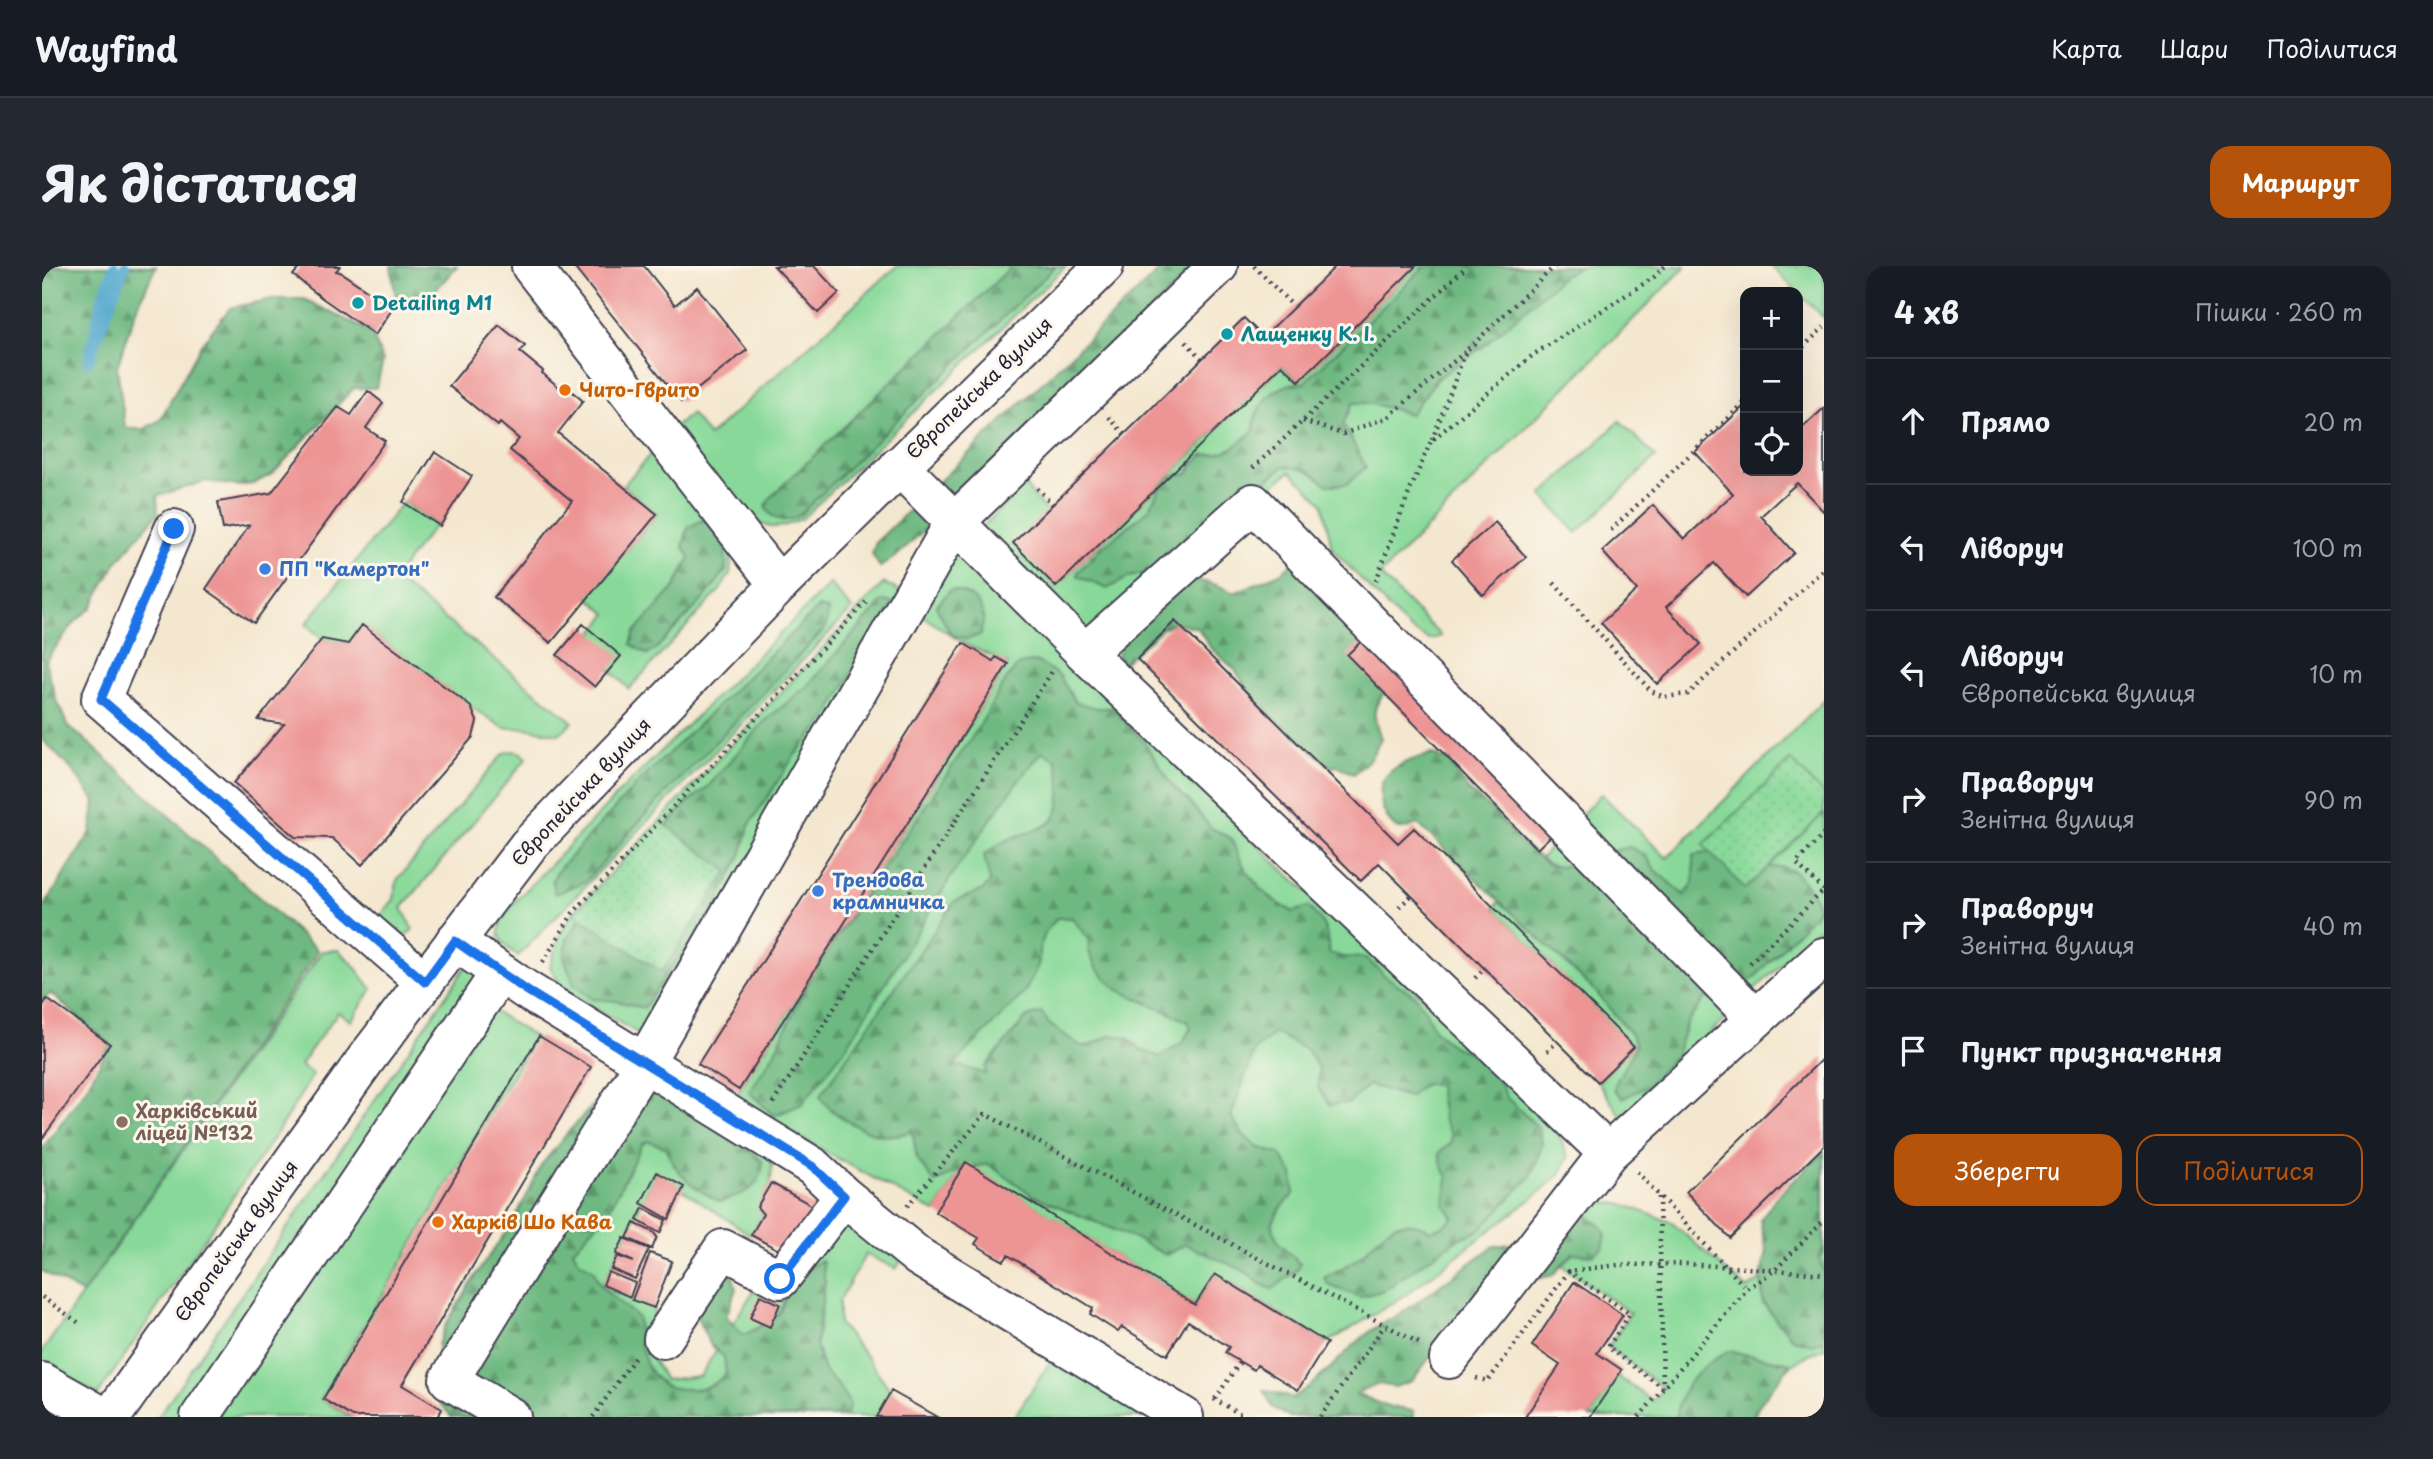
<!DOCTYPE html>
<html lang="uk">
<meta charset="utf-8">
<style>
body{margin:0;font-family:"Playpen Sans",sans-serif;background:#242831;color:#f1f3f6}
.controls{position:absolute;right:21px;top:21px;display:grid;overflow:hidden;border-radius:14px;box-shadow:0 7px 28px #0002}
.controls button{width:63px;height:63px;display:grid;place-items:center;padding:0;border:0;border-bottom:2px solid #363941;background:#171b24;color:#f1f3f6;font:35px sans-serif}
.stop{position:absolute;width:21px;height:21px;margin:-16px;border:5px solid #1a73e8;border-radius:50%;background:#fff}
.stop.end{background:#1a73e8;border-color:#fff;box-shadow:0 2px 7px #0008}
.list{margin:0;padding:0;list-style:none}
h2{display:flex;justify-content:space-between;align-items:center;height:91px;margin:0;padding:0 28px;font-size:30px}
h2 small{font-size:23px;font-weight:400;color:#9ea1a6}
.list li{display:grid;grid-template-columns:46px 1fr auto;gap:21px;align-items:center;box-sizing:border-box;height:126px;padding:0 28px;border-top:2px solid #363941}
.list b{display:block;font-size:26px;white-space:nowrap}
.list p{margin:0;font-size:23px;white-space:nowrap;color:#9ea1a6}
.list em{font-size:23px;font-style:normal;color:#9ea1a6}
.actions{display:flex;gap:14px;padding:21px 28px}
.actions a{flex:1;padding:16px 0;border:2px solid #b45309;border-radius:21px;text-align:center;font-size:24px;color:#b45309}
.actions .main{background:#b45309;color:#fff}
.icon{flex:none;width:38px;height:38px;fill:none;stroke:currentColor;stroke-width:2;stroke-linecap:round;stroke-linejoin:round}
.map{position:relative;flex:none;width:1782px;height:1151px;overflow:hidden;border-radius:21px}
header{display:flex;align-items:center;gap:42px;box-sizing:border-box;height:98px;padding:0 35px;background:#171b24;border-bottom:2px solid #363941}
header strong{font-size:33px}
nav{display:flex;gap:38px;margin-inline-start:auto;font-size:24px}
.intro{display:flex;align-items:center;justify-content:space-between;box-sizing:border-box;height:168px;padding:0 42px}
h1{margin:0;font-size:49px}
.button{padding:18px 32px;border-radius:21px;background:#b45309;color:#fff;font-size:24px;font-weight:700}
main{display:flex;gap:42px;padding:0 42px}
aside{flex:1;background:#171b24;border-radius:21px;box-shadow:0 7px 28px #0002}
.map>svg:first-child{display:block}
</style>
<header>
<strong>Wayfind</strong>
<nav><a>Карта</a><a>Шари</a><a>Поділитися</a></nav>
</header>
<div class="intro"><h1>Як дістатися</h1><a class="button">Маршрут</a></div>
<main>
<div class="map">
<svg width="1782" height="1151" viewBox="0 0 1782 1151">
<defs>
<pattern id="forest-firs" width="22" height="20" patternUnits="userSpaceOnUse" patternTransform="scale(1.75)"><rect width="22" height="20" fill="#6eb981"/><path d="M5 1l3.5 6h-7zM16 11l3.5 6h-7z" fill="#5a966b"/></pattern>
<pattern id="park-dots" width="8" height="8" patternUnits="userSpaceOnUse" patternTransform="scale(1.75)"><rect width="8" height="8" fill="#88d999"/><path d="M2 2h.1M6 6h.1" fill="none" stroke="#75ba85" stroke-width="1.8" stroke-linecap="round"/></pattern>
</defs>
<rect width="100%" height="100%" fill="#fbf7ec"/>
<filter id="ink" filterUnits="userSpaceOnUse"><feTurbulence type="fractalNoise" baseFrequency=".0143" numOctaves="2"/><feDisplacementMap in="SourceGraphic" scale="14" xChannelSelector="R" yChannelSelector="G"/><feConvolveMatrix kernelMatrix="1 2 1 2 8 2 1 2 1" color-interpolation-filters="sRGB"/></filter>
<filter id="wash" filterUnits="userSpaceOnUse"><feTurbulence type="fractalNoise" baseFrequency=".00686" numOctaves="4" result="noise"/><feDisplacementMap in="SourceGraphic" scale="28" xChannelSelector="R" yChannelSelector="G"/><feGaussianBlur stdDeviation="1.57" result="paint"/><feColorMatrix in="noise" values="0 0 0 0 0 0 0 0 0 0 0 0 0 0 0 0 0 1.4 0 .05"/><feComposite in="paint" operator="in"/></filter>
<g filter="url(#wash)">
<rect width="100%" height="100%" fill="#f4e7cf"/>
<!-- grass -->
<path fill="#88d999" stroke="#557e6a" stroke-width="2" d="M855,0H1024L761,252C752,256 741,262 730,261C698,258 652,187 632,162L649,148L667,170Z
M1374,0H1644L1338,309L1399,370L1387,374L1367,363L1290,283L1281,237L1248,205L1044,380L933,268L983,219L1004,245L1014,321L1240,99L1257,115Z
M1729,0H1782V52Z
M1578,155L1614,191L1535,267L1500,229Z
M612,184L690,286L688,308L678,324L587,423L567,403L551,367L565,348L546,331L615,248L581,220Z
M361,236L394,258L352,312L531,456L517,468L484,462H462L429,441L320,359L306,378L280,373L264,358Z
M916,282L1236,599L1479,820L1515,863L1526,891L1518,909L1488,934L1362,1030L1285,1077L1173,1008L1153,1039L924,897L893,946L693,836L697,824L966,398L921,377L879,349Z
M842,317L866,330L607,774L520,723L508,701L517,671L531,647Z
M788,318L810,343L476,690C449,670 454,663 471,638L576,528Z
M1782,434V657L1580,852L1556,816L1591,781L1452,642L1559,528L1625,592Z
M467,485L477,486L485,492L360,642L371,663C361,677 343,666 329,662L352,633L355,614L460,489Z
M296,684L309,696L330,723L309,755L296,746L258,799L271,809L234,868L56,1129L0,1097V1086L280,685Z
M425,699L444,705L154,1151H116Z
M441,739L493,771L279,1133L309,1151H164Z
M601,805L730,889L729,917L716,941L721,948L709,969L614,906L561,1019L612,1042L608,1088L623,1114L658,1110L721,1010L804,940L861,992L854,1003L824,988L797,1035V1058L824,1090L849,1125L844,1151H488L414,1108Z
M1538,932L1583,939L1629,956L1705,1023L1736,1002L1782,954V1083C1754,1090 1718,1122 1713,1151H1548L1575,1110L1611,1135L1621,1122L1566,1081L1588,1047L1497,984Z
M1014,1087L1114,1151H972Z"/>
<!-- forest -->
<path fill="url(#forest-firs)" stroke="#486e5e" stroke-width="2" fill-rule="evenodd" d="M0,0H114L93,46L75,101L83,161L100,164L118,154L159,79L188,42L230,33H262L329,66L341,95L334,122H312L230,208L211,218L195,220L164,215L115,230L116,247L75,296L49,342L34,355L3,395L14,433L26,461L40,471L276,685L41,1028L0,1005V883L43,824L68,778L8,727L0,736V644L49,566L53,535L30,504L0,473Z
M349,0H415L391,27L363,41L354,32Z
M970,0H1014L759,248C744,258 732,256 723,241L729,231Z
M1122,0H1155L857,288L838,301L830,288L834,276Z
M1383,0H1539L1523,8L1443,79L1396,112L1368,148L1327,137H1311L1301,158L1324,201L1305,218L1286,219L1266,204L1242,200L1118,304L1087,311L1065,323L1036,310V306L1058,283L1106,244L1122,214L1136,208H1146L1150,199L1161,189C1186,188 1195,181 1212,164C1212,137 1236,116 1262,117Z
M662,253L683,277L684,305L658,337L613,384L605,388L589,378L593,366L633,321L648,291L641,280L646,262Z
M1254,294L1330,379L1345,423C1328,443 1331,450 1339,473L1328,493L1312,508L1296,500L1289,501L1218,440L1192,403L1168,381L1156,362L1132,356L1121,362L1080,398L1070,377L1145,315C1163,313 1176,319 1192,327L1240,306Z
M908,324C924,325 939,334 941,351C942,356 939,364 939,369L925,373L909,369L894,340Z
M841,335L852,337L784,453L752,490L707,560L699,590L661,663L631,699L602,742L575,735L550,733L532,719L522,692L525,673L553,631L614,572L646,536L664,523L722,456L765,420Z
M777,341L786,344L784,362L606,546L544,615L513,628L510,615L516,604L593,520Z
M996,396L1018,410L1033,436L1055,442H1071L1103,477L1131,520L1147,535L1169,562L1189,572C1202,606 1218,630 1252,646L1266,641C1284,658 1285,663 1287,687L1301,691L1324,692L1343,710L1372,729L1383,744L1393,765L1412,781L1435,789L1452,805L1465,832L1497,862L1500,878L1490,909L1438,964L1414,974L1342,1024L1318,1031L1288,1020L1282,1012C1292,1005 1305,1001 1315,993C1342,970 1349,944 1388,964L1402,960L1411,951L1402,938L1406,911L1400,900L1397,887L1408,878L1410,870L1401,853L1396,820C1383,814 1376,821 1368,831L1326,819L1307,837L1288,839L1276,822L1277,803L1265,784L1233,767L1213,784L1189,850L1200,868L1215,881L1238,888L1251,908L1252,928L1238,943L1230,958L1236,976L1258,998L1255,1004L1231,1023C1214,1019 1215,1012 1202,1005C1183,995 1163,989 1144,978L1124,989L1094,973L992,930L946,898L920,903L893,917L875,893L870,863L867,867C859,868 847,871 839,869C819,865 787,847 778,830L913,635L941,624L948,616L942,589C952,581 962,574 975,570C999,562 1017,561 1018,531C1019,517 1018,507 1014,493L1000,486L973,519L910,609L805,780L760,838L732,850L707,826L731,789L770,708L938,459C947,444 964,407 979,398C984,396 991,396 996,396ZM1015,652H1030L1046,672L1047,686L1054,702L1074,723L1145,755L1149,761L1141,776L1118,791L1099,784L1086,772L1070,769L1048,779L1039,780L1007,758L1000,747L985,751L943,801L944,808L919,800L911,802L921,789L983,726L997,697V684L1004,665Z
M1390,488L1407,495L1426,524L1452,545L1476,574L1505,598L1519,601L1548,590L1588,581L1604,590L1614,605L1642,629L1652,616V589L1677,585L1716,601H1740L1753,606L1766,620L1778,642L1714,710L1679,737L1665,731L1645,756L1634,789L1606,820L1581,832L1572,823C1576,806 1589,795 1594,779L1590,770L1555,727L1376,558C1371,559 1365,563 1360,563C1344,563 1332,526 1342,513C1353,497 1372,493 1390,488Z
M589,805L674,861L689,875L702,880L721,896C719,924 702,927 679,936C652,923 634,909 623,881L606,875L600,878L566,946L531,984L537,995L552,1004C556,1024 581,1038 596,1052C596,1074 601,1105 621,1118C630,1123 639,1123 649,1123C663,1124 674,1118 684,1108L682,1091L668,1078L650,1042L685,1005L691,1010L694,1023L684,1051L701,1069L714,1063L737,1047L752,1011L780,994L783,1016L774,1079L782,1105L795,1118L808,1138L803,1151H409L397,1134L396,1079L403,1060L436,1006L473,953L500,898L529,863L573,815Z
M1782,886V983L1777,993L1782,1007V1074L1771,1078L1751,1073L1721,1038L1719,1007L1725,986L1718,954L1735,930Z
M1544,949L1557,958L1564,968L1561,982L1549,989L1531,987L1511,1009L1477,1017L1407,1066L1370,1115L1353,1121L1337,1118L1314,1127L1343,1140L1372,1145V1151H1247L1230,1141L1222,1124L1250,1132C1288,1111 1316,1064 1356,1050L1452,980L1478,977L1526,962Z
M1687,1085L1749,1097L1708,1151H1633C1640,1117 1657,1101 1687,1085Z"/>
<!-- park -->
<path fill="url(#park-dots)" stroke="#557e6a" stroke-width="2" d="M1749,494L1782,529V547L1703,623L1661,579Z
M618,555L686,605L620,706L531,647Z"/>
<g fill="none" stroke-linecap="round" stroke-linejoin="round">
<!-- stream -->
<path stroke="#52a8cf" stroke-width="10" d="M72,0L59,35L46,96L83,0"/>
</g>
<g id="blocks">
<!-- building -->
<path fill="#ed9494" d="M259,0H298L294,5L298,6L351,42L333,69L280,32L251,9Z
M531,0H602L633,39L655,21L705,84L639,136Z
M732,0H772L797,27L776,47Z
M1294,0H1374L1257,115L1240,99L1014,321L971,277L1202,52L1221,71Z
M457,59L483,80L478,86L501,105L500,107L518,122L521,118L541,135L516,167L615,248L509,377L452,331L530,235L468,184L477,173L458,157L456,160L407,120Z
M326,125L341,137L324,162L343,175L212,357L164,323L207,259L181,263L176,236L229,227L296,141L309,149Z
M1701,141L1703,143V205H1756V166L1782,142V246L1755,217L1719,250L1752,287L1704,331L1672,297L1624,341L1659,378L1615,418L1559,357L1595,324L1560,285L1611,239L1642,273L1691,228L1653,186Z
M393,186L430,210L398,260L361,236Z
M1453,256L1484,291L1441,329L1410,294Z
M1133,355L1356,577L1372,562L1592,781L1556,816L1337,597L1319,615L1095,393Z
M541,358L579,390L553,421L515,389Z
M320,359L418,432L429,441L435,455L431,471L320,599L290,572L253,571L192,517L242,458L216,454L280,373L306,378Z
M1329,366L1519,560L1495,583L1305,389Z
M921,377L951,395L954,391L966,398L697,824L656,798Z
M5,733L68,778L0,873V741Z
M497,770L549,801L360,1119L400,1143L395,1151H311L281,1133Z
M1782,791V880L1688,972L1644,926Z
M924,896L1153,1039L1173,1008L1285,1077L1256,1124L1215,1099L1212,1104L1183,1087L1187,1081L1146,1055L1125,1089L1080,1061L1076,1066L1048,1048L1051,1042L966,989L962,995L949,988L933,978L937,972L893,946Z
M615,906L642,921L627,953L599,937Z
M729,917L773,941L742,987L709,969L721,948L715,941Z
M601,942L624,954L618,967L595,954Z
M592,957L611,966L615,971L610,983L585,972Z
M582,972L607,983L593,1013L569,1003L575,990L592,996L574,988Z
M608,987L630,995L612,1042L590,1034Z
M566,1006L593,1017L588,1031L561,1019Z
M1532,1016L1581,1049L1555,1087L1580,1104L1548,1151H1483L1518,1099L1490,1080Z
M718,1029L738,1038L728,1061L708,1052Z
M849,1125L895,1151H834Z"/>
</g>
</g>
<g filter="url(#ink)">
<use href="#blocks" fill-opacity="0" stroke="#424051" stroke-width="2"/>
<g fill="none" stroke-linecap="round" stroke-linejoin="round">
<defs>
<path id="minor" d="M489,0L737,319
M857,200L1043,387L1566,887
M132,263L59,433L383,716
M1043,387L1211,237L1714,753
M413,675L484,724L770,900L802,930L877,991L1142,1151
M621,1073L681,983L738,1013L802,930
M1407,1093L1566,887L1782,691
M0,1116L62,1151
M158,1151L458,707
M469,1151L407,1114L603,796L912,257L1176,0"/>
<path id="major" d="M69,1151L324,793L486,580L737,319L1062,0"/>
</defs>
<!-- minor casing -->
<use href="#minor" stroke="#424051" stroke-width="42"/>
<!-- major casing -->
<use href="#major" stroke="#424051" stroke-width="42"/>
<!-- path -->
<path stroke="#424051" stroke-width="4.5" stroke-dasharray="2 5" stroke-linecap="butt" d="M1212,0L1252,41
M1144,76L1160,93
M1756,86L1782,61
M1067,151L1083,169
M1261,155L1301,168L1346,151L1423,86
M1390,174L1424,85L1513,0
M1211,202L1425,0
M995,222L1011,239
M1569,264L1703,136
M1334,315L1362,239L1389,175L1491,89L1612,11L1623,0
M1512,317L1609,425L1622,431L1646,428L1782,303
M1782,624L1754,597L1782,568
M1357,641L1369,630
M501,696L531,647L824,336
M1708,697L1782,624
M1433,712L1442,703
M1505,785L1515,776
M731,837L1011,404
M1595,906L1705,1023
M1617,931L1621,1121
M865,940L943,848L1379,1078
M1526,1005L1588,1048L1566,1081L1621,1122
M0,1031L40,1059
M1434,1112L1446,1115L1527,1005L1576,999L1644,998L1733,1004L1782,954
M1172,1133L1204,1151
M1173,1133L1198,1096
M551,1151L593,1091
M1278,1151L1343,1059
M1597,1151L1705,1023L1733,1004L1782,1008"/>
<!-- minor -->
<use href="#minor" stroke="#fff" stroke-width="38"/>
<!-- major -->
<use href="#major" stroke="#fff" stroke-width="38"/>
</g>
</g>
<g fill="none" stroke-linecap="round" stroke-linejoin="round" filter="url(#ink)">
<!-- route -->
<path stroke="#1a73e8" stroke-width="9" d="M132,263L59,433L383,716L413,675L484,724L770,900L802,930L738,1013"/>
</g>
<!-- markers -->
<g fill="#0f9aa8" stroke="#fbf7ec" stroke-width="2.5">
<circle cx="316" cy="37" r="7"/>
<circle cx="1185" cy="68" r="7"/>
</g>
<g fill="#e8710a" stroke="#fbf7ec" stroke-width="2.5">
<circle cx="523" cy="124" r="7"/>
<circle cx="396" cy="956" r="7"/>
</g>
<g fill="#3f7fe0" stroke="#fbf7ec" stroke-width="2.5">
<circle cx="223" cy="303" r="7"/>
<circle cx="776" cy="625" r="7"/>
</g>
<circle fill="#8d6e63" stroke="#fbf7ec" stroke-width="2.5" cx="80" cy="856" r="7"/>
<g text-anchor="middle" stroke-width="6" stroke-linejoin="round" paint-order="stroke">
<!-- culture labels -->
<g font-size="19" font-weight="bold" fill="#0d838f" stroke="#fbf7ec" text-anchor="start">
<text x="330" y="44">Detailing M1</text>
<text x="1199" y="75">Лащенку К. І.</text>
</g>
<!-- street labels -->
<g font-size="19" fill="#22223b" stroke="#fbf7ec">
<text transform="translate(937 122) rotate(-44)" y="7">Європейська вулиця</text>
<text transform="translate(539 526) rotate(-47)" y="7">Європейська вулиця</text>
<text transform="translate(194 975) rotate(-54)" y="7">Європейська вулиця</text>
</g>
<!-- food labels -->
<g font-size="19" font-weight="bold" fill="#c56008" stroke="#fbf7ec" text-anchor="start">
<text x="537" y="131">Чито-Гврито</text>
<text x="410" y="963">Харків Шо Кава</text>
</g>
<!-- shop labels -->
<g font-size="19" font-weight="bold" fill="#366cbe" stroke="#fbf7ec" text-anchor="start">
<text x="237" y="310">ПП "Камертон"</text>
<text x="790" y="621">Трендова<tspan x="790" dy="22">крамничка</tspan></text>
</g>
<!-- education labels -->
<g font-size="19" font-weight="bold" fill="#785e54" stroke="#fbf7ec" text-anchor="start">
<text x="94" y="852">Харківський<tspan x="94" dy="22">ліцей №132</tspan></text>
</g>
</g>
</svg>
<div class="controls">
<button>+</button>
<button>−</button>
<button><svg class="icon" aria-label="locate" viewBox="0 0 24 24"><circle cx="12" cy="12" r="6"/><path d="M12 2v4M12 18v4M2 12h4M18 12h4"/></svg></button>
</div>
<div class="stop" style="left:738px;top:1013px"></div>
<div class="stop end" style="left:132px;top:263px"></div>
</div>
<aside>
<h2>4 хв<small>Пішки · 260 m</small></h2>
<ul class="list">
<li><svg class="icon" aria-label="ahead" viewBox="0 0 24 24"><path d="M12 20V5M6 11l6-6 6 6"/></svg><div><b>Прямо</b></div><em>20 m</em></li>
<li><svg class="icon" aria-label="left" viewBox="0 0 24 24"><path d="M17 20v-9H6M10 6l-5 5 5 5"/></svg><div><b>Ліворуч</b></div><em>100 m</em></li>
<li><svg class="icon" aria-label="left" viewBox="0 0 24 24"><path d="M17 20v-9H6M10 6l-5 5 5 5"/></svg><div><b>Ліворуч</b><p>Європейська вулиця</p></div><em>10 m</em></li>
<li><svg class="icon" aria-label="right" viewBox="0 0 24 24"><path d="M7 20v-9h11M14 6l5 5-5 5"/></svg><div><b>Праворуч</b><p>Зенітна вулиця</p></div><em>90 m</em></li>
<li><svg class="icon" aria-label="right" viewBox="0 0 24 24"><path d="M7 20v-9h11M14 6l5 5-5 5"/></svg><div><b>Праворуч</b><p>Зенітна вулиця</p></div><em>40 m</em></li>
<li><svg class="icon" aria-label="arrive" viewBox="0 0 24 24"><path d="M6 21V4h12l-3 4 3 4H6"/></svg><div><b>Пункт призначення</b></div></li>
</ul>
<div class="actions"><a class="main">Зберегти</a><a>Поділитися</a></div>
</aside>
</main>
